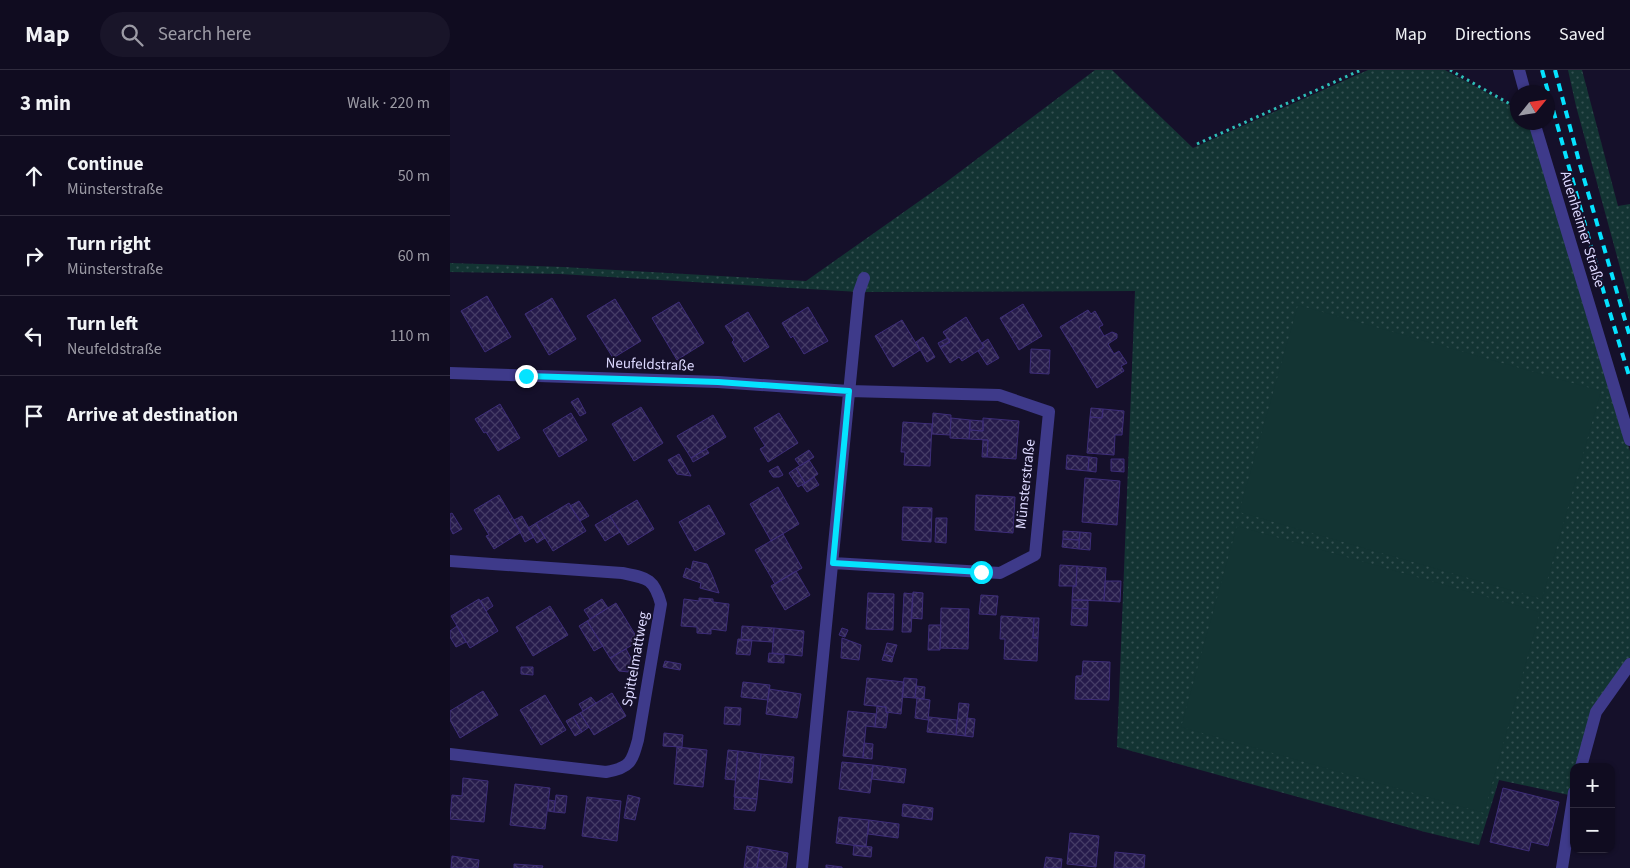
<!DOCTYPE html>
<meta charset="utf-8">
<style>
body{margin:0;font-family:"Source Sans 3",sans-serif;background:#191529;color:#f1f3f6}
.controls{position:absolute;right:15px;bottom:15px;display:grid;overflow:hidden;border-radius:10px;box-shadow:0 1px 4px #0004}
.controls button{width:45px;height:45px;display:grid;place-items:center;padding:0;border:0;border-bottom:1px solid #302c3e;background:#100c20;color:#f1f3f6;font:25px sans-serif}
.compass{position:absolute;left:1060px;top:15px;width:45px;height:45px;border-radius:50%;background:#100c20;box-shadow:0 1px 4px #0004;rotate:60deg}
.stop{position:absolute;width:15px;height:15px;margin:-11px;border:4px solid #05e3ff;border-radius:50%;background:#fff}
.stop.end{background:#05e3ff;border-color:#fff;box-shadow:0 1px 5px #0008}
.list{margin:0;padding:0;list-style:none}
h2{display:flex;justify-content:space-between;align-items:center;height:65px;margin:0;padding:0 20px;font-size:21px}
h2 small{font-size:16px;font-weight:400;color:#9c9ba5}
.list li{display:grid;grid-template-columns:32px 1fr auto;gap:15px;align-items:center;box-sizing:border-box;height:80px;padding:0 20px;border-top:1px solid #302c3e}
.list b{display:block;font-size:19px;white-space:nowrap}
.list p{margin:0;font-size:16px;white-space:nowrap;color:#9c9ba5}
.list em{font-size:16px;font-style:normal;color:#9c9ba5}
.icon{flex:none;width:28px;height:28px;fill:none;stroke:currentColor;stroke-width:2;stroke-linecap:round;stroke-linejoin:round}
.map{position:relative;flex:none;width:1180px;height:798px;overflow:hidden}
header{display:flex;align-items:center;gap:30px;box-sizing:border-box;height:70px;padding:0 25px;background:#100c20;border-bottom:1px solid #302c3e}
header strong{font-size:24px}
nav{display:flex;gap:28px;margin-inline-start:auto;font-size:18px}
.search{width:350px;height:45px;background:#191529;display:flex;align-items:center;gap:12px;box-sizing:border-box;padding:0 18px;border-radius:28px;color:#9c9ba5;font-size:19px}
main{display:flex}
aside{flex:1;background:#100c20}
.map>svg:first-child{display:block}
</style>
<header>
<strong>Map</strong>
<div class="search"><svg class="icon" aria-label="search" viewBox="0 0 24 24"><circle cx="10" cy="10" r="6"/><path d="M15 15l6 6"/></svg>Search here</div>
<nav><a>Map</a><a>Directions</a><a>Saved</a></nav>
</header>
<main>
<aside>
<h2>3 min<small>Walk · 220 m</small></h2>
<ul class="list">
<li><svg class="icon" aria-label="ahead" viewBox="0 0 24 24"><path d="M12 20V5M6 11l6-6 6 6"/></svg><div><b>Continue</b><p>Münsterstraße</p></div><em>50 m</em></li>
<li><svg class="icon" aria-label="right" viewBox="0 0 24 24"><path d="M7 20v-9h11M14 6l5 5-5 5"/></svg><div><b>Turn right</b><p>Münsterstraße</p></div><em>60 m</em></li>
<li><svg class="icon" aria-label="left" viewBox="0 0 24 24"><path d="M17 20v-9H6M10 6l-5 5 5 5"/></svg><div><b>Turn left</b><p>Neufeldstraße</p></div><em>110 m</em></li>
<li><svg class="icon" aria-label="arrive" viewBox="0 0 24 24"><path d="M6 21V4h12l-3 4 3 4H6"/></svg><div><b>Arrive at destination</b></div></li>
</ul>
</aside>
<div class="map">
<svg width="1180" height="798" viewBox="0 0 1180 798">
<defs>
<pattern id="grass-dots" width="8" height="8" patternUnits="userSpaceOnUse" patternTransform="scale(1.25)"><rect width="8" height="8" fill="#133433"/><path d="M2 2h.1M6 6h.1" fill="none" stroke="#355152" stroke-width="1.8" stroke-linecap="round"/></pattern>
<pattern id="building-cross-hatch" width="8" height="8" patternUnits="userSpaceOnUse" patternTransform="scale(1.25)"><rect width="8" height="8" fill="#261b4b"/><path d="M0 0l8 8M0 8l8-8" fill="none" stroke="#453c66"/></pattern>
</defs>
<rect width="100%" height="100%" fill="#15102a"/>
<!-- grass -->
<path fill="url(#grass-dots)" d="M645,0H662L743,78L918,0H995L1067,39L1068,52L1087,53L1148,274L1180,381V590L1143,643L1127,697H1124V710L1119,725L1049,710L1029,775L975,762L667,677L685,221L409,222L110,204L0,202V193L113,197L356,211L495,113Z
M1118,0H1132L1168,136L1180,134V234L1126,36Z"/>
<!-- garden -->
<path fill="#133433" d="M848,235L1151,321L1092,529L789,442Z
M787,456L1090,542L1034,743L731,657Z"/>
<!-- building -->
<path fill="url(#building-cross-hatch)" stroke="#3d2d78" d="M37,226L61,267L35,282L11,241Z
M102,228L126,269L99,285L75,244Z
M165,229L191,271L163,288L137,246Z
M229,232L254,273L227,290L202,248Z
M573,234L592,266L569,280L550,248Z
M358,237L378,271L354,284L343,266L341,268L332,253Z
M638,240L641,244L645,241L653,255L649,257L654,266L662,262L667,264V268L658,274L664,284L669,281L677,293L671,296L674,301L647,318L610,257Z
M298,242L319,277L294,292L282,272L284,270L275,256Z
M516,247L534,277L512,291L509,287L500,293L490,277L500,272L493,262Z
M452,250L470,280L443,297L425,266Z
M473,267L485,287L477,292L466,272Z
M498,268L500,272L490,277L488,273Z
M538,269L549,288L537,295L528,281L534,277L532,273Z
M581,279L600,280L599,304L580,303Z
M128,328L136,343L130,346L121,332Z
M50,334L70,368L48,381L36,362L34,363L25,349Z
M191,337L213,373L184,391L162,354Z
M641,338L653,339L652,348L640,347Z
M653,339L674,341L672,365H665L664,385L637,383L640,347L652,348Z
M121,343L137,370L109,387L93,360Z
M329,343L348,373L318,392L310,379L315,376L304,358Z
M483,343L501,345L500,365L482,364Z
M263,345L276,367L241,388L227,366Z
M501,348L520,350L519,369L500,368Z
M533,348L569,351L566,389L537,387L538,370L519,369L520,360L533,361Z
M520,350L533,351V361L520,360Z
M453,352L482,354L480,396L454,395L455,382H451Z
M533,370H538L537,387H532Z
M256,379L259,383L243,392L241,388Z
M359,380L364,387L350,396L345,389Z
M229,384L241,406L227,404L218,390Z
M617,385L639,387L638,401L616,399Z
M639,387L647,388L646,402L638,401Z
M661,389H674V402L661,401Z
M359,390L368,404L355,413L346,398Z
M328,396L333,405L329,407H323L319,401Z
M346,398L355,413L348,417L339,403Z
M364,407L369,415L357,422L352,415Z
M635,408L670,411L667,455L632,452Z
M328,417L349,454L321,471L300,434Z
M49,425L71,462L44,479L36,466L39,465L24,440Z
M526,425L565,427L563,463L525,460Z
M187,430L204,459L178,475L160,446Z
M129,431L139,446L130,451L120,436Z
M119,433L136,461L103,481L86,453Z
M259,435L275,464L245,481L229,452Z
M453,437L482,438L481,472L452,470Z
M2,443L12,459L3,464L0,458V444Z
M72,446L84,467L75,472L64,450Z
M160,446L170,462L155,471L145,455Z
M486,448H497L496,473L485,472Z
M86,453L95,468L87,473L78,458Z
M613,461L630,462L629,470L613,469Z
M630,462L641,463L640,480L629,479Z
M333,464L352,498L325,514L305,480Z
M613,469L629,470V479L612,477Z
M243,491L257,494L263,507L269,523L250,518L251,513L233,507L236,498L241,500Z
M610,495L627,496L626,516H609Z
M627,496L656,498L654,531L622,530L623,516H626Z
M346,501L360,525L335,540L321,516Z
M655,511H671L670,532L654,531Z
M463,522L473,523L472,549L461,548Z
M418,523L444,524L443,560L416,559Z
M454,523L463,524L461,562H452Z
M531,525L548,526L546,545L529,544Z
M38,527L43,536L36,541L30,531Z
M249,528L263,529V532L279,534L276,561L261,559V564L247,563V557L231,556L234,529L249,531Z
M29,529L48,561L20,578L1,546Z
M152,529L158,538L140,549L134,540Z
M622,530H638V539L622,538Z
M166,533L189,571L160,588L137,551Z
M100,536L118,565L83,586L66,557Z
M491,538L519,539L518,579L490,578Z
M622,538L638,539L637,556L621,555Z
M551,546L584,548L583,568H588L587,591L554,589L555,569H550Z
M584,548H589L588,568H583Z
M137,551L153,576L144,581L129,556Z
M479,555H491L490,580H478Z
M7,556L16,572L6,577L0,567V561Z
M292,556L324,558L323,572L291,570Z
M324,558L354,561L352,586L322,583Z
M392,558L398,560L395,567L389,565Z
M392,568L411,575L409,590L391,588Z
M288,569L302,570L300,585L286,584Z
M437,573L447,575L443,587L434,584Z
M176,579L189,603L169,601L160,588Z
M319,583L334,585V593L318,592Z
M434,584L443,587L442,592L432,590Z
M215,591L231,594L230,600L213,597Z
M633,591L660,592L659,630L625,629L626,606H632Z
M71,597H83V605L71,604Z
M417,608L454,612L451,644L436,642V637L414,635Z
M454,608L467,609L465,628L452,627Z
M293,612L320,615L318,630L291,627Z
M466,616L475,617L474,629L465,628Z
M319,619L351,624L347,648L316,644Z
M33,621L48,645L10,668L0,650V641Z
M162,623L176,646L144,665L130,643Z
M95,625L116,660L91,675L70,640Z
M141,627L146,633L133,641L129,634Z
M467,628L480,630L478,650L465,648Z
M509,633L519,634L515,666L506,665Z
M427,636L436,637V642L438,643L436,658L425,657Z
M275,637L291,638L290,655L274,654Z
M398,641L426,644L425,657L416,656L413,688L393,686Z
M130,643L139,657L132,662L123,647Z
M123,647L132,662L125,666L116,651Z
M479,647L507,650L506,665L477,662Z
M517,648L525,649L523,667L515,666Z
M214,663L233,665L232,677L213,676Z
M414,673L423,674L422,689L413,688Z
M227,677L257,680L253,717L224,714Z
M278,680L288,681L285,710L275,709Z
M288,681L311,684L307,729L284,727Z
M311,684L344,687L342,713L309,709Z
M392,692L423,695L420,723L389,719Z
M423,695L456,699L454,713L422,709Z
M13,708L38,711L34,752L0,749L2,725L12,726Z
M65,714L100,718L95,759L60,755Z
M1053,718L1109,732L1098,776L1081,772L1079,781L1040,772Z
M106,725L117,726L115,743L104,742Z
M178,725L190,728L185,750L174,748Z
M137,727L171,731L167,771L132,766Z
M285,727L307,729L305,741L284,739Z
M99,730L105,731L104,742L98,741Z
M453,734L483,738L482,750L452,746Z
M389,747L419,750L416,777L386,773Z
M419,750L449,754L448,768L418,764Z
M620,763L649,766L646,797L617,794Z
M404,775L422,777L421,787L403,785Z
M297,776L310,778L307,798H294Z
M310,778L338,783L336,798H307Z
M665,782L695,785L694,798H664Z
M2,786L29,790L28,798H1Z
M596,787L612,789L611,798H594Z
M64,794L93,796L92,798H64Z
M376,795L392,797V798H376Z"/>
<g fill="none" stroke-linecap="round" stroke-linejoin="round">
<!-- path -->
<path stroke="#2dbeb7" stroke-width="3" stroke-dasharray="2.5 4" stroke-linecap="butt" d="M1000,0L1067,38
M747,74L911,0"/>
<!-- street -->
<path stroke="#3e3a8a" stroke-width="12" d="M1069,0L1075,22
M1084,52L1180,370
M0,303L268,312L399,321L549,325L599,342L585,485L550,503L383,493
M0,491L172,503C197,508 204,508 211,534L188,670C182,692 180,698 156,702L0,684
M1131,697L1146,642L1180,594
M352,798L409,222L414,208
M1112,798L1124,722"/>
<!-- rail -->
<path stroke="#05e3ff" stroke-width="4" stroke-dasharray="8 6" stroke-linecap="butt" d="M1092,0L1154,223L1180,309
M1105,0L1130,95L1180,267"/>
</g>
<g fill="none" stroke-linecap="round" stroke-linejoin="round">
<!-- route -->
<path stroke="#05e3ff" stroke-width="6" d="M76,306L268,312L399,321L383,493L531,502"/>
</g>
<g text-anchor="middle" stroke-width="4" stroke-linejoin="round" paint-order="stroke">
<!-- street labels -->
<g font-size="15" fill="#ddd9ff" stroke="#15102a">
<text transform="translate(1133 159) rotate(73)" y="5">Auenheimer Straße</text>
<text transform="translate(200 294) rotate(2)" y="5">Neufeldstraße</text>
<text transform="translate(575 414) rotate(-84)" y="5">Münsterstraße</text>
<text transform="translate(185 589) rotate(-80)" y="5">Spittelmattweg</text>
</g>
</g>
</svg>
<div class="controls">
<button>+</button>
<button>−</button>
</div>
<svg class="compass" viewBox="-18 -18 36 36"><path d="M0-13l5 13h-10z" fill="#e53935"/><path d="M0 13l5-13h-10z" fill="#9c9ba5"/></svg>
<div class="stop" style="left:531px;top:502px"></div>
<div class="stop end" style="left:76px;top:306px"></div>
</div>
</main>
